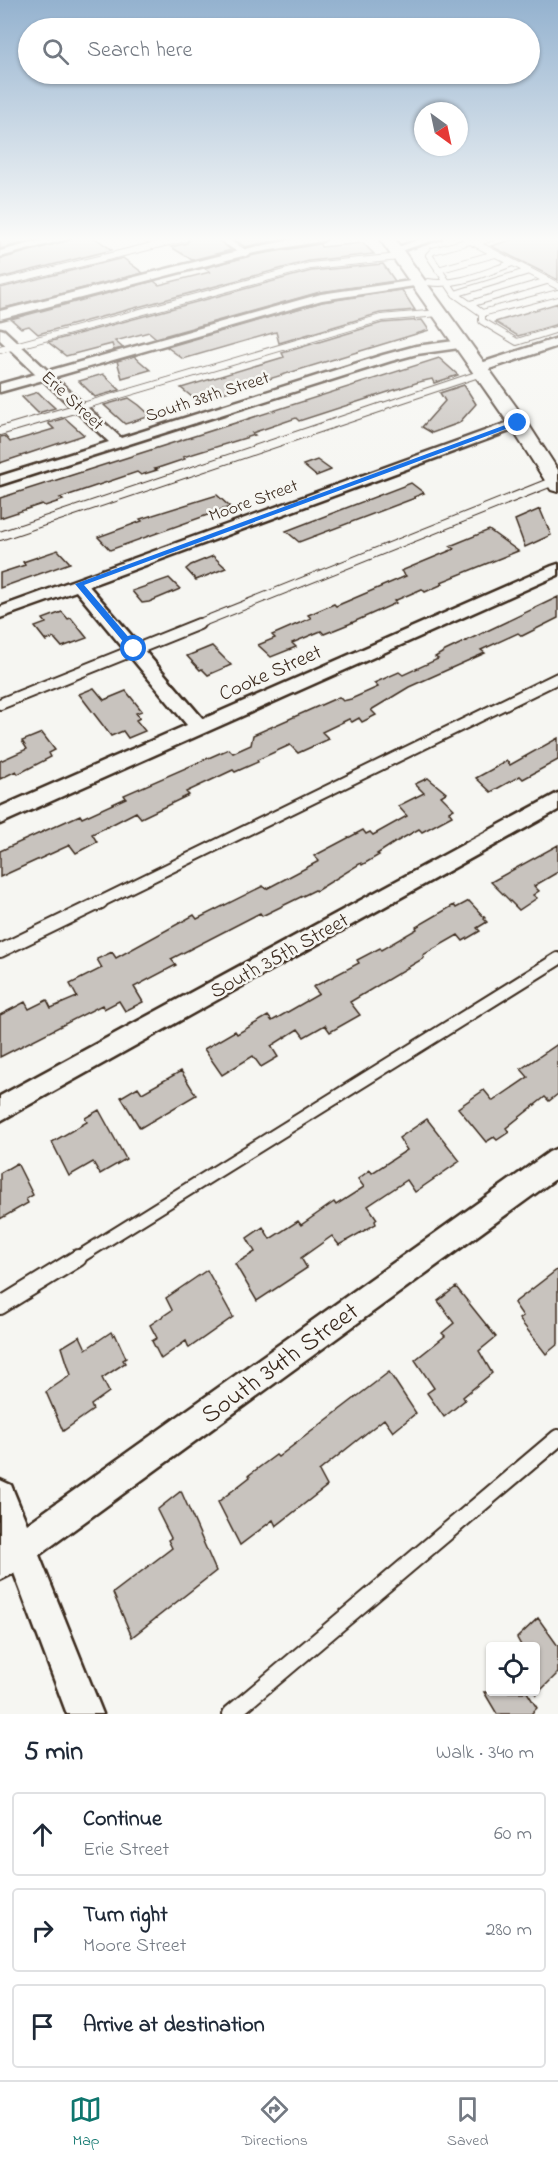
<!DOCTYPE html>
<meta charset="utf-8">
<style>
body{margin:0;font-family:"Indie Flower",sans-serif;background:#f6f6f7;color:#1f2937}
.controls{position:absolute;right:18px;bottom:18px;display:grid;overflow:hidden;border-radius:6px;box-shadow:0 2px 4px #0004}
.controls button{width:54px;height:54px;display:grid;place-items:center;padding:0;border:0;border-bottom:2px solid #e0e1e3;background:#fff;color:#1f2937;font:30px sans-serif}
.compass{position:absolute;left:414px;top:102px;width:54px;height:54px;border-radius:50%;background:#fff;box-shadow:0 2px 4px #0004;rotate:147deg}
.stop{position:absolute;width:18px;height:18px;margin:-14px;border:4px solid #1a73e8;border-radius:50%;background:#fff}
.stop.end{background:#1a73e8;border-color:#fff;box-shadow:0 2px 6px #0008}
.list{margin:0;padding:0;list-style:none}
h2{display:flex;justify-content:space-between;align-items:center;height:78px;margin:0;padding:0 24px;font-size:26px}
h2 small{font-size:20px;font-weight:400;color:#747a83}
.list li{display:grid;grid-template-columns:39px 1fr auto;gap:18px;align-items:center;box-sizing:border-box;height:84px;margin:0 12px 12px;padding:0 12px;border:2px solid #e0e1e3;border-radius:6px}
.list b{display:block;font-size:22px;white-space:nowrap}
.list p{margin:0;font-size:20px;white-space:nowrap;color:#747a83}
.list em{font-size:20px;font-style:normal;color:#747a83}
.icon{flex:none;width:33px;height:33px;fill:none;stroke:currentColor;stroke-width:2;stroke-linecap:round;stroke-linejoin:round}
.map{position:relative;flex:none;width:558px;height:1714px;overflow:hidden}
.search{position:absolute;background:#fff;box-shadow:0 2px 4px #0004;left:18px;right:18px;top:18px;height:66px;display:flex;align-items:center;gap:15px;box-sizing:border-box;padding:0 21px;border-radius:33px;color:#747a83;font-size:22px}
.sheet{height:366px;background:#fff}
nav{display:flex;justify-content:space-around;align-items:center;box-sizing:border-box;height:84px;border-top:2px solid #e0e1e3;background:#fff;font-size:16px;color:#747a83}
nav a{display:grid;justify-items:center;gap:3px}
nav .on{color:#0f766e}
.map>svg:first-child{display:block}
</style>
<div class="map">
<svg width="558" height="1714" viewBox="0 0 558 1714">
<rect width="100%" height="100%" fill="#f6f6f2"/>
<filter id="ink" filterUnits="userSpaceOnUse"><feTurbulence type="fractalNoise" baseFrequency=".0167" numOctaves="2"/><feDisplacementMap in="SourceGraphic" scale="12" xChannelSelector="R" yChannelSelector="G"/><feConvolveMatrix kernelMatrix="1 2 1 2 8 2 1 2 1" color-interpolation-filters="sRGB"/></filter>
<g filter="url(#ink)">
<!-- building -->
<path fill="#c8c3be" stroke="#3b2a1e" stroke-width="1.5" d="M0,238H42L0,249Z
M73,238H95L112,250L0,278V259Z
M190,238H216L231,250L192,260L171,247L187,243Z
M231,238H289L245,247Z
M518,238H558V280L491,246Z
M363,243L374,254L309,261L38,334L29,326L21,328L11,319L154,281L159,285L210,272L204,268L254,255L320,244L321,247Z
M123,258L143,273L0,309V288Z
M383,264L395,281L320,292L156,338L149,332L115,341L123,348L114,350L112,344L66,356L48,342L311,271Z
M402,290L415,310L380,313L279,343L276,332L183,359L167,347L322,302Z
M558,303V324L518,336L495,322Z
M422,320L429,330L197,401L181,388L284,357L282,353L382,323Z
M134,356L150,370L122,378L117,361Z
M439,358L458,375L434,383L432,379L419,382L299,421L296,418L252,433L255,435L183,457L185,459L155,469L157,470L141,475L137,472L60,498L63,500L45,506L42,504L0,518V498Z
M103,374L120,390L95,397L79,381Z
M464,385L476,404L459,423L432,433L422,427L445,401L440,393Z
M38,392L43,397L55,408L38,413L22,397Z
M129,398L139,405L151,416L125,424L104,405Z
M65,418L84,435L0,463V437L5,436L10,442L54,429L48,423Z
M317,460L331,470L316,476L303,465Z
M411,483L424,493L414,497L415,498L299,542L286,531Z
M217,495L230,507L110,550L98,537L142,521L140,519Z
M540,509L551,535L525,547L515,520Z
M489,530L518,551L441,582L443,584L425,592L422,589L394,601L396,603L349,624L324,634L321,631L292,643L296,647L271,657L258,645L275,638L272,635L311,618L308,615L334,604L336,606L406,576L401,571L454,549L450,546Z
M58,550L70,563L0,588V573L25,565L23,562Z
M213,556L226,568L196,580L186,569L191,565Z
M169,578L180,589L149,602L142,603L132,591Z
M558,597V618L522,636L518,633L481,650L485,653L409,687L371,710L376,715L362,722L359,718L352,722L349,719L322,732L329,739L298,753L290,745L257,760L258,762L235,772L233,770L186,792L189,795L141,818L136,812L109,826L92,834L97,842L76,853L70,845L0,877V851L80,815L82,818L126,798L124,795L229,749L233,753L251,745L253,735L339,697L343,701L351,699L378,687L374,683L399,672L403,675L438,659L435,657L445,651Z
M62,612L68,619L71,618L87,638L62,647L54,638L46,641L35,627L46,623L43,619Z
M212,646L231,665L208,675L202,669L200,670L187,656Z
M94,688L104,700L126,691L142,711L136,713L140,718L136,720L145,731L128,738L123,731L111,736L79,694Z
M42,733L55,750L49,753L51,757L18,774L16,771L0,779V761L27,749L22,741Z
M558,738V760L523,779L520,776L491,792L476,778L507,761L510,765Z
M428,778L446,793L441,796L454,809L449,812L452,816L422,832L419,829L394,843L377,854L379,855L362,865L361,863L316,891L315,890L262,916L260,913L171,959L176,965L134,987L143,1002L125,1011L119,1001L104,1009L102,1005L0,1057V1015L25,1002L29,1009L47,1000L51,1008L77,997L70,984L102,968L97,959L112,952L116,958L194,915L197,919L263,886L266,889L319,861L314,856L363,830L366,834L370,832L373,835L407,816L398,806L424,793L415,784Z
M558,845V872L534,886L539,891L533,895L537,898L519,910L491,882Z
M469,901L485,918L484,919L487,922L477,928L480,931L463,941L458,935L423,955L424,958L350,1002L360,1015L330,1032L325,1025L304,1037L298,1029L271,1046L278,1057L261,1067L253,1056L222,1075L204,1049L235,1031L237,1034L268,1016L272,1021L319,994L313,987L359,963L357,960L380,948L381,950L417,929L416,927L454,905L456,908Z
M558,1044V1094L549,1101L545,1097L506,1128L509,1132L497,1140L494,1137L486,1142L458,1108L484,1090L493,1101L528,1077L521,1069Z
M181,1071L196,1095L140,1128L121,1097L138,1087L142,1093Z
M99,1110L126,1159L100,1174L93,1162L69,1176L52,1142L87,1122L85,1118Z
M427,1119L460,1161L415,1192L407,1180L368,1206L377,1219L375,1221L376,1224L339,1245L332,1236L301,1258L307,1268L257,1301L235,1264L255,1252L247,1238L263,1227L270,1239L298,1221L301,1225L334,1202L336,1205L364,1187L358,1179L370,1170L372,1173L407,1150L399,1138Z
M17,1163L33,1195L26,1199L28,1203L0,1219V1173Z
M558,1269V1344L546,1354L519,1319L523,1316L514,1303Z
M207,1270L233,1317L189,1348L186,1341L161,1359L152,1341L157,1338L150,1325L172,1310L166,1298Z
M456,1287L496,1337L479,1351L492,1373L463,1397L465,1400L444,1417L427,1393L434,1388L415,1360L445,1336L442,1333L454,1323L438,1301Z
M111,1332L113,1336L115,1334L126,1358L123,1360L125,1363L102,1378L109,1392L91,1405L93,1410L63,1431L46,1392L71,1375L62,1347L80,1336L86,1349Z
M389,1372L416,1413L393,1432L384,1419L319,1471L327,1486L276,1526L273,1520L240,1545L218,1502L250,1477L249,1475L276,1455L278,1457Z
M181,1491L216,1571L132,1637L113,1593L172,1548L168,1540L171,1538L157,1510Z
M538,1618L558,1646V1673L536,1695V1647H522L517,1638Z
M484,1692H527L537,1708L531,1714H497Z"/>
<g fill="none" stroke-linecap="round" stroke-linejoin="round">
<defs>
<path id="service-far4" d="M221,238L245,253
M465,238L558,286
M470,241L433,251L429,255L455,294L482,313L558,293
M474,243L491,238
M438,270L495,254
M428,282C457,287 486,272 513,263
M0,283L185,238
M455,294L529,271
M470,304L547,281
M482,313V321L517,342L558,329
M0,350L310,266L399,257
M76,408L381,318L439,313
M377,408L482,373"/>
<path id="service-far3" d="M0,431L81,407
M0,536L382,407
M195,625L554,481"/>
<path id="service-far2" d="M0,704L199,624
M98,903L558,678"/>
<path id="service-far1" d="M0,951L101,902
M76,1259L558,959"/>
<path id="service" d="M0,1306L78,1258
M231,1714L558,1438"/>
<path id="minor" d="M52,238H71L0,257V251Z
M303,238H327L322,241L254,253L0,319V311L254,247Z
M424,238H441L394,253L389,250Z
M417,280L423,283L421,285L322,300L54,377L121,438L383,355L416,346L462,340L466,341V347L417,354L391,361L0,485V476L109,442L43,380L0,392V384L36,374L0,340V329L4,330L48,371L321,294Z
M558,338V346L483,371L479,372L473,368L475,365Z
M518,419L525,423L523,426L89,586L203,719L552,566L558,564V575L0,824V807L187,725L76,591L0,618V607Z
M558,793V810L0,1121V1096Z
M558,1148V1177L39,1555L103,1714H67L14,1573L0,1580V1480L11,1485L27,1524L549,1152Z"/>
<path id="secondary" d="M379,238H394L525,419L558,470V492L551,490L509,424Z"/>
</defs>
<!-- service-far4 casing -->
<use href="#service-far4" stroke="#3b2a1e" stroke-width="8"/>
<!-- service-far3 casing -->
<use href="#service-far3" stroke="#3b2a1e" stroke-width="10"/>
<!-- service-far2 casing -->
<use href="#service-far2" stroke="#3b2a1e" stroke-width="14"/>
<!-- service-far1 casing -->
<use href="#service-far1" stroke="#3b2a1e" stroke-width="16"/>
<!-- service casing -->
<use href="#service" stroke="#3b2a1e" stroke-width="20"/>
<!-- minor casing -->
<use href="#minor" stroke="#3b2a1e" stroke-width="5"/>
<!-- secondary casing -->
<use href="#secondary" stroke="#3b2a1e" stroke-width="4"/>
<!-- service-far4 -->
<use href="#service-far4" stroke="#f6f6f2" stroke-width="6"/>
<!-- service-far3 -->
<use href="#service-far3" stroke="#f6f6f2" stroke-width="8"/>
<!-- service-far2 -->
<use href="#service-far2" stroke="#f6f6f2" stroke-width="10"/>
<!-- service-far1 -->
<use href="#service-far1" stroke="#f6f6f2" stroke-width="12"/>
<!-- service -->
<use href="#service" stroke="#f6f6f2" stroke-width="16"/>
<!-- minor -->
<use href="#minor" fill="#f6f6f2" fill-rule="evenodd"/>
<!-- secondary -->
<use href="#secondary" fill="#f6f6f2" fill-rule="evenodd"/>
</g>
</g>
<!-- sky -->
<linearGradient id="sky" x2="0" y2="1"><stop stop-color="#94b2cf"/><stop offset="0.5" stop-color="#fbfbf9"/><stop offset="1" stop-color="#fbfbf9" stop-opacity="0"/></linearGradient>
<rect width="558" height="478" fill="url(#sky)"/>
<!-- route -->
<path fill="#1a73e8" d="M516,421L522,423L84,585L137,647V651H131L75,584Z"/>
<g text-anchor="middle" stroke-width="5" stroke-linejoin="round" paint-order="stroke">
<!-- far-street labels -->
<g font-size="18" fill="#3b2a1e" stroke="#f6f6f2">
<text transform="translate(207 396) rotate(-18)" y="6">South 38th Street</text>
<text transform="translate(73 400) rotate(43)" y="6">Erie Street</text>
<text transform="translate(253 500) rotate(-20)" y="6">Moore Street</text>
</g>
<!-- street labels -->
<g font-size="21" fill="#3b2a1e" stroke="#f6f6f2">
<text transform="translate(270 672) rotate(-24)" y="7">Cooke Street</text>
<text transform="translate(279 955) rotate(-29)" y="7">South 35th Street</text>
</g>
<!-- near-street labels -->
<g font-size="26" fill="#3b2a1e" stroke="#f6f6f2">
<text transform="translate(279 1362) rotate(-36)" y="9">South 34th Street</text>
</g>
</g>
</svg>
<div class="controls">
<button><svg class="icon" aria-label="locate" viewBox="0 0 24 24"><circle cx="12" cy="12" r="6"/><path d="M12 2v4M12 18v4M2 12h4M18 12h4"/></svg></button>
</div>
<svg class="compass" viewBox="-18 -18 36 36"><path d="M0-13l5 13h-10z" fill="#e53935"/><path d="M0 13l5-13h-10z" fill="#747a83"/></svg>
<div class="stop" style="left:134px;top:649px"></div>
<div class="stop end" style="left:518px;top:423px"></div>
<div class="search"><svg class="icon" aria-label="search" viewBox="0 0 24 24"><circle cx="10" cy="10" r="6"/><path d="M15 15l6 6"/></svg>Search here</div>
</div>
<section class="sheet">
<h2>5 min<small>Walk · 340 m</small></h2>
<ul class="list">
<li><svg class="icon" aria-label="ahead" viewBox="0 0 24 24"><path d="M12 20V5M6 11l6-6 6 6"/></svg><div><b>Continue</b><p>Erie Street</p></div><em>60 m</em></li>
<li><svg class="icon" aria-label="right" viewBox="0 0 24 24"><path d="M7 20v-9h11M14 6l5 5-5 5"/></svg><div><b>Turn right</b><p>Moore Street</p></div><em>280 m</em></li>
<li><svg class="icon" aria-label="arrive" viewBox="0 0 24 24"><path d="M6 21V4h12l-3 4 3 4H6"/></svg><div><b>Arrive at destination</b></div></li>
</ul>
</section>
<nav>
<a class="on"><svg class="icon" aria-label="map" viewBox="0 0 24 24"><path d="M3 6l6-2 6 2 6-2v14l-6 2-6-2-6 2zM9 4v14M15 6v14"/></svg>Map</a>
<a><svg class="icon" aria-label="directions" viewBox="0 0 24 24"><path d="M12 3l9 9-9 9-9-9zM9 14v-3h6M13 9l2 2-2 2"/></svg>Directions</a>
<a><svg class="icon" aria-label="saved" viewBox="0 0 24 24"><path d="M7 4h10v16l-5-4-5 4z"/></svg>Saved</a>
</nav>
